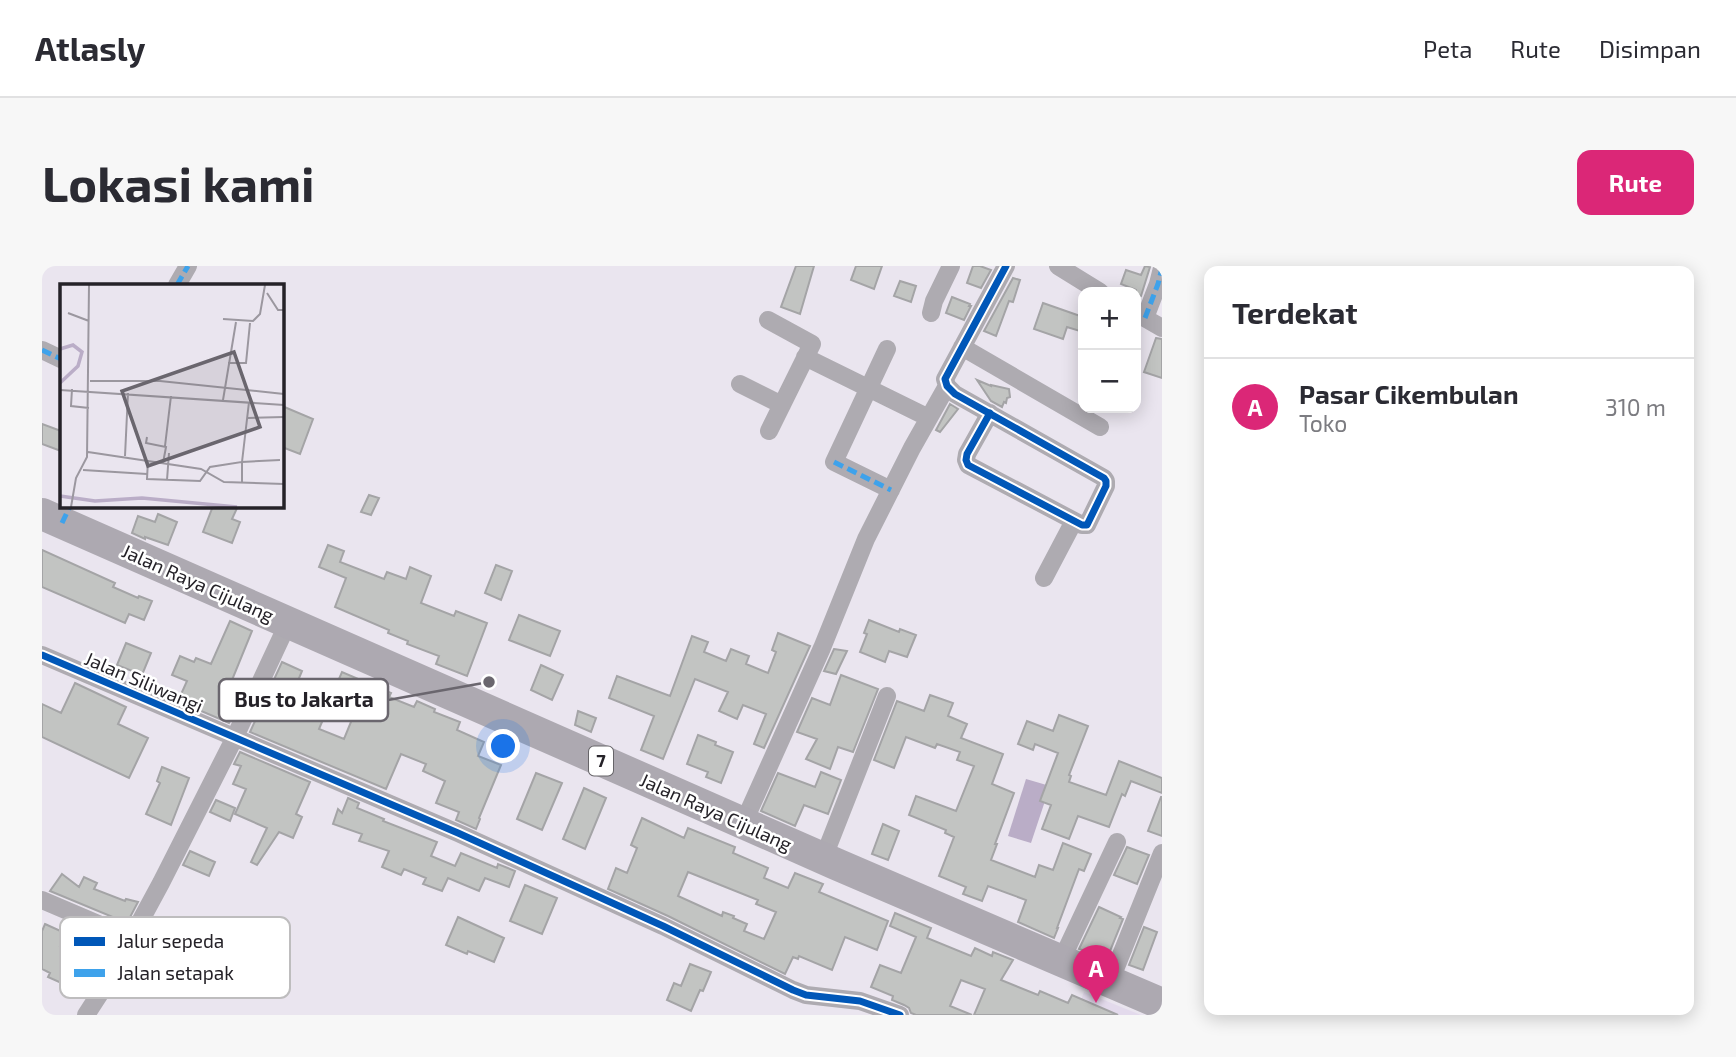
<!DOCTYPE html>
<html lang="id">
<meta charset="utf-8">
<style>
body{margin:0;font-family:"Exo 2",sans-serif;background:#f7f7f7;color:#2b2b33}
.controls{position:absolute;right:21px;top:21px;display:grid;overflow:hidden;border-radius:14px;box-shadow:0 4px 18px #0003}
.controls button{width:63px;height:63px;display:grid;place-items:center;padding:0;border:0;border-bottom:2px solid #e1e1e2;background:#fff;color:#2b2b33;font:35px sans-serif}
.you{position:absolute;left:462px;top:481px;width:24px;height:24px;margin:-18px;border:5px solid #fff;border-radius:50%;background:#1a73e8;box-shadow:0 0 0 10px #1a73e833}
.badge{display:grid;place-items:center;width:46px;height:46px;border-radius:50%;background:#db2777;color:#fff;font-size:23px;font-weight:700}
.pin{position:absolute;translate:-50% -58px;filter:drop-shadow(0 2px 4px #0008)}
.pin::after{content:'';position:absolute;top:37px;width:24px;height:21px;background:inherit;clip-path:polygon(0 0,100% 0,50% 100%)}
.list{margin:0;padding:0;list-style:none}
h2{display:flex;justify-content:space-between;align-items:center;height:91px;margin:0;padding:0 28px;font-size:30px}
h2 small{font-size:23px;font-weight:400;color:#7c7c81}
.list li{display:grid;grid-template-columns:46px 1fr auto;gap:21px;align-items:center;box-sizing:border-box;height:98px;padding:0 28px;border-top:2px solid #e1e1e2}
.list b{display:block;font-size:26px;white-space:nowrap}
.list p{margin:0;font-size:23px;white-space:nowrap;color:#7c7c81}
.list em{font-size:23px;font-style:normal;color:#7c7c81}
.map{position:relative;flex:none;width:1120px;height:749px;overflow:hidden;border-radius:14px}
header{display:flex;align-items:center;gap:42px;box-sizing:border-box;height:98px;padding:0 35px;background:#fff;border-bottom:2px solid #e1e1e2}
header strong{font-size:33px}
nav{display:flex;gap:38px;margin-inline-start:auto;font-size:24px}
.intro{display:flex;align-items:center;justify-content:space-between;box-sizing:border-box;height:168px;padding:0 42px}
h1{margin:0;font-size:49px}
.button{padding:18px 32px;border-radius:14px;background:#db2777;color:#fff;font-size:24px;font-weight:700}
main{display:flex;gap:42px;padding:0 42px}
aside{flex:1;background:#fff;border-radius:14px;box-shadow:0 4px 18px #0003}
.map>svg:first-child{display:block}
</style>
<header>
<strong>Atlasly</strong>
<nav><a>Peta</a><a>Rute</a><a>Disimpan</a></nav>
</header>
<div class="intro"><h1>Lokasi kami</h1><a class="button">Rute</a></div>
<main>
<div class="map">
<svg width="1120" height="749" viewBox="0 0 1120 749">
<rect width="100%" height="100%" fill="#eae5ef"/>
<!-- built -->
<path fill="#e3daec" d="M1042,726L1099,749H1033Z"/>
<!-- water -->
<path fill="#baadc7" d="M984,513L1008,520L989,577L966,570Z"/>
<!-- building -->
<path fill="#c2c4c2" stroke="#a4a4a6" stroke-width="2" fill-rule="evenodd" d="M754,0H772L758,48L739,41Z
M814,0H840L832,23L809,14Z
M931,0H938L949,4L939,22L925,17Z
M1103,0L1108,1L1099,30L1094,28V24L1079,18L1084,4L1099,9Z
M971,12L978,14L971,36L967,35L954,70L942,65Z
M858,15L874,20L869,36L852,30Z
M910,31L928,38L927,40H929L922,54L904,47Z
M1001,37L1041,51V66L1025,61L1021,73L992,63Z
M1114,72L1120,73V112L1102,106Z
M935,114L949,120V119L967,123L968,131L965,132L964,137L962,136L960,141L949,135Z
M908,138L916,143L898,166L894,164Z
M240,140L271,153L258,188L240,181Z
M0,158L19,165V185L0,178Z
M327,229L337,232L329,249L319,246Z
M171,240H196L190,253L198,256L190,277L161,266Z
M116,248L135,256L126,279L103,271V273L90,267L96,250L113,256Z
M286,279L302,285L298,296L342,313L345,306L364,313L368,301L389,310L379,337L412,350L414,345L445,357L425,410L394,398L397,390L365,378L366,375L346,367L347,364L293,341L304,312L277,301Z
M0,284L73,317L71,321L96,332L97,330L110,335L102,354L87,348L83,357L0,321Z
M454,299L470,305L459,334L443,327Z
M477,349L518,365L508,390L467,374Z
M827,354L857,366L858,363L874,369L865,391L847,385L843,396L818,386L825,368L822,367Z
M188,355L210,365L190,414L201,419L191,442L194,443L187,457L136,435L145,415L130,409L138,390L152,396L154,392L169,398Z
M736,367L768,380L722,482L712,478L724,448L701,439L695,453L677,445L686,426L653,413L621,493L599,484L612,450L567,432L575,410L628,430L650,370L666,376L662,386L684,395L689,383L707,390L704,398L726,407L734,386L730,384Z
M84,377L109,387L100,409L75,399Z
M792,383L805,385L794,408L782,405Z
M240,396L260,405L245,441L269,451L273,439L285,444L277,463L302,473L311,451L285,440L300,406L349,427L347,431L372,441L375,435L393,443L392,446L418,456L415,464L442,476L436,490L459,499L437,552L438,553L434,563L414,554L417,546L394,537L403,515L381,505L384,498L359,488L344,523L208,466Z
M499,399L521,409L510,434L489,424Z
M799,409L836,423L811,486L796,481L788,503L764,493L775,473L755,466L770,432L788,439Z
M33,417L84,441L76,458L106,472L87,512L0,471V438L19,447Z
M888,429L911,437L906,450L925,458L919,472L961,488L950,518L972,527L953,578H955L949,594L993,611L997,599L1011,604L1021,577L1049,588L1042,605L1037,603L1015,662H1016L1012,672L976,656L984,634L946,620L940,635L921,628L924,621L897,610L912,571L903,567L904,564L867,549L874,530L914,545L932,500L915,494L918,486L895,478L893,482L864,471L852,502L832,494L855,435L882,445Z
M536,445L554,452L549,466L533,459Z
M1017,449L1046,460L1027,509L1029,510L1027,516L1064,529L1077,495L1120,512V527L1089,515L1083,530L1080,528L1067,561L1036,550L1027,573L1000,563L1009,539L998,535L1016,487L993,478L991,484L976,478L985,455L1011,465Z
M656,469L674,476L673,479L691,486L679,517L664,511L666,506L645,498Z
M198,486L268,516L254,548L260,551L251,572L237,566L215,599L209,596L225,562L193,548L204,523L191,518L199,500L192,498Z
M120,501L147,512L129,559L104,548L118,517L115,515Z
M779,506L799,514L786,548L762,539L753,560L719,545L736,507L773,521Z
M494,507L520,517L500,564L475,553Z
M542,522L564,532L543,583L521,573Z
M1119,531H1120V570L1106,565Z
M306,532L317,537L315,542L342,553L341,555L395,576L389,590L413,600L419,587L455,602L456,598L473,605L467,621L443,612L437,625L406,612L400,625L381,618L384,612L362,603L359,609L340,601L347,585L317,575L320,568L291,558L296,543L300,547Z
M174,534L193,542L188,555L168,546Z
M600,552L642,572L646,562L693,581L691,587L726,602L722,612L746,622L753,607L781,618L777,626L846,655L835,684L803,671L790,704L757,690L756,693L751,691L743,708L626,650L566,623L574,602L585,607L595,582L589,579ZM646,606L716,634L714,638L734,646L722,673L702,665L705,658L691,652L692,650L681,646L680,650L636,630Z
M841,558L857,565L846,594L830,588Z
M1085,581L1107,589L1095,618L1072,609Z
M148,585L173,596L167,610L141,599Z
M20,608L37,621L42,611L55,617L52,623L83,635L84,633L96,636L85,657L8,625Z
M483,619L515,632L500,668L468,655Z
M1057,641L1079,651L1078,652L1081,653L1066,690H1064V692L1037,683Z
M853,647L889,662L885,672L929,690L933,682L950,690L951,686L971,694L959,714L996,729L998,725L1026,737L1030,729L1076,749H932L943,723L919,714L908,740L930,749H874L869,747L867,742L862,739L850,734L851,730L829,721L838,699L859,707L874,671L848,660Z
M416,651L462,672L452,696L426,685L425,688L404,679Z
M3,658L23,667L18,680L47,694L53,681L67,688L54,713L34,704L26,720L6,711L8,707L0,703V665Z
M1102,661L1115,666L1101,704L1087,699Z
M648,698L669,706L661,725L658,724L649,745L625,734L632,717L639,720Z"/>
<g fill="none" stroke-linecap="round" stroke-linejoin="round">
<!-- street -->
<path stroke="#aeabb1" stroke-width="18" d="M1016,0L1058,26
M135,19L146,0
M889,47L892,35L909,0
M1094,47L1120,62
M1103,52L1116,18L1120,2
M726,54L770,78L727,165
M920,81L1058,161
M845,83L792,196L849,224
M0,84L19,93
M763,91L887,152
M698,118L740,139
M948,147L925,188L924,194L926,199L1040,259H1045L1064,220V215L1062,212L913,128L905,120L903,113L964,0
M1002,312L1032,255
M0,389L416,567L621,660L751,724L764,729L818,735L858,749
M701,558L780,382L824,273L870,182L905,120
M781,593L845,430
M0,634L89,672
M1019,695L1075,576
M1068,716L1120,587
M44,749L66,715L119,617L192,473L246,357"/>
<!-- highway -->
<path stroke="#ada9b1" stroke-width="32" d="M0,248L794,598L1120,738"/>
<!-- quiet -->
<path stroke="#3ea2eb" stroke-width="5" stroke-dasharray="10 5" stroke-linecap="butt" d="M135,19L146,0
M1103,52L1116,18L1120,2
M0,84L19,93
M792,196L849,224
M20,257L28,240"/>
<defs>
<path id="cycleway" d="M948,147L925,188L924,194L926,199L1040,259H1045L1064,220V215L1062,212L913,128L905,120L903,113L964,0
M0,389L416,567L621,660L751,724L764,729L818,735L858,749"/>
</defs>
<!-- cycleway casing -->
<use href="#cycleway" stroke="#fff" stroke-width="11"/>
<!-- cycleway -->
<use href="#cycleway" stroke="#0057b8" stroke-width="7"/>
</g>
<g text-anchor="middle" stroke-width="5" stroke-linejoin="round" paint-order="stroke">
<!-- shield labels -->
<rect fill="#fff" stroke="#666468" stroke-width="2" x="547" y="480.5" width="24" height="29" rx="5"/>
<g font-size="18" font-weight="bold" fill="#252228">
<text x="559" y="501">7</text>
</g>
<!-- street labels -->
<g font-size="19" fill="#252228" stroke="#fff">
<text transform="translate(156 317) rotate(24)" y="7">Jalan Raya Cijulang</text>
<text transform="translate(102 416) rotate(23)" y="7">Jalan Siliwangi</text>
<text transform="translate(674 546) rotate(24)" y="7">Jalan Raya Cijulang</text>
</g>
</g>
<!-- overview -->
<g transform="translate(18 18)">
<rect width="224" height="224" fill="#eae5ef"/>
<path fill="none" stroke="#baadc7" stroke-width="3.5" d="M0,65L13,61L22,68L18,82L0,99M0,212L35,217L82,214L177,223"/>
<path fill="none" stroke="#9b979f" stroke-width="2" d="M207,9L218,26H224M8,29L29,37M163,35L193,37L200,30L205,1M168,79H186L190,39M30,97H100L224,110M12,105L11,122L29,124M0,106L224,121M163,116L176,38M188,134L224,133M87,153L86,159L106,163L103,179M105,162L111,112M28,168L141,185L164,198L224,200M65,172L68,109M88,176L87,195L140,197L150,183L182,178L189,118M23,186L87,190M107,196L109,169M182,198V178L220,176M11,223L16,194L27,173L29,1"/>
<path fill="#6a666e" fill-opacity="0.15" stroke="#6a666e" stroke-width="3.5" d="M174,68L200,143L88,182L62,107Z"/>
<rect width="224" height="224" fill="none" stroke="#252228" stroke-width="3.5"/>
</g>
<!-- legend -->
<rect x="18" y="651" width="230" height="81" rx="10" fill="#fff" stroke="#bebdbe" stroke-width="2"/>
<rect x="32" y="671" width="31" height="9" fill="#0057b8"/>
<rect x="32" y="703" width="31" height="8" fill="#3ea2eb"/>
<g font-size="19" fill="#252228">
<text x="75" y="682">Jalur sepeda</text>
<text x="75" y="714">Jalan setapak</text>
</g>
<!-- callouts -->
<path fill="none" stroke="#6a666e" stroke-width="2.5" d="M447 416L346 434"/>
<circle fill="#6a666e" stroke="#fff" stroke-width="2.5" cx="447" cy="416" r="7"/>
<rect fill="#fff" stroke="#6a666e" stroke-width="2.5" x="177" y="413" width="169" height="42" rx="7"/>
<g font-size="21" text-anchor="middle" font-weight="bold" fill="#252228">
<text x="262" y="441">Bus to Jakarta</text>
</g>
</svg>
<div class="controls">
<button>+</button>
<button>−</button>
</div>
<div class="you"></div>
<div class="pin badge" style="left:1054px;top:737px">A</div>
</div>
<aside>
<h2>Terdekat<small></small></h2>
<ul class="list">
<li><span class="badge">A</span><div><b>Pasar Cikembulan</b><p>Toko</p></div><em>310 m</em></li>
</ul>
</aside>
</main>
